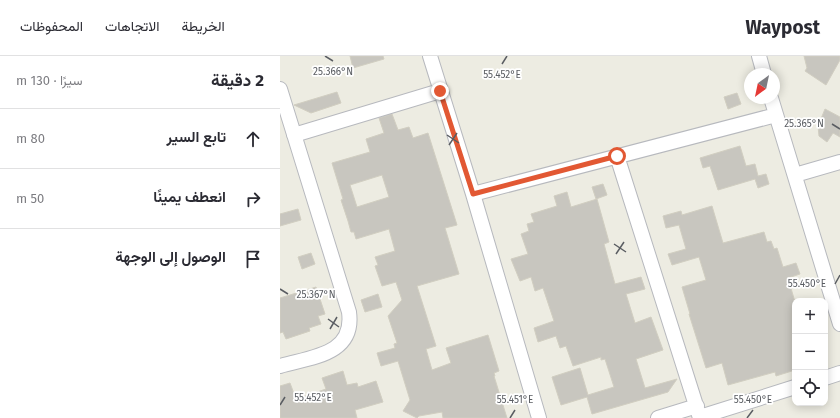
<!DOCTYPE html>
<html lang="ar">
<meta charset="utf-8">
<style>
body{margin:0;font-family:"Fira Sans",Vazirmatn,sans-serif;background:#f2f2f3;color:#2b2b33;direction:rtl}
.controls{position:absolute;right:12px;bottom:12px;display:grid;overflow:hidden;border-radius:8px;box-shadow:0 2px 10px #0003}
.controls button{width:36px;height:36px;display:grid;place-items:center;padding:0;border:0;border-bottom:1px solid #e1e1e2;background:#fff;color:#2b2b33;font:20px sans-serif}
.compass{position:absolute;left:464px;top:12px;width:36px;height:36px;border-radius:50%;background:#fff;box-shadow:0 2px 10px #0003;rotate:213deg}
.stop{position:absolute;width:12px;height:12px;margin:-9px;border:3px solid #e25833;border-radius:50%;background:#fff}
.stop.end{background:#e25833;border-color:#fff;box-shadow:0 1px 4px #0008}
.list{margin:0;padding:0;list-style:none}
h2{display:flex;justify-content:space-between;align-items:center;height:52px;margin:0;padding:0 16px;font-size:17px}
h2 small{font-size:13px;font-weight:400;color:#7c7c81}
.list li{display:grid;grid-template-columns:26px 1fr auto;gap:12px;align-items:center;box-sizing:border-box;height:60px;padding:0 16px;border-top:1px solid #e1e1e2}
.list b{display:block;font-size:15px;white-space:nowrap}
.list em{font-size:13px;font-style:normal;color:#7c7c81}
.icon{flex:none;width:22px;height:22px;fill:none;stroke:currentColor;stroke-width:2;stroke-linecap:round;stroke-linejoin:round}
.map{position:relative;flex:none;width:560px;height:362px;overflow:hidden;direction:ltr}
header{display:flex;align-items:center;gap:24px;box-sizing:border-box;height:56px;padding:0 20px;background:#fff;border-bottom:1px solid #e1e1e2}
header strong{font-size:19px}
nav{display:flex;gap:22px;margin-inline-start:auto;font-size:14px}
main{display:flex}
aside{flex:1;background:#fff}
.map>svg:first-child{display:block}
</style>
<header>
<strong>Waypost</strong>
<nav><a>الخريطة</a><a>الاتجاهات</a><a>المحفوظات</a></nav>
</header>
<main>
<div class="map">
<svg width="560" height="362" viewBox="0 0 560 362">
<rect width="100%" height="100%" fill="#edece2"/>
<!-- building -->
<path fill="#c8c6bf" stroke="#d1cec1" fill-rule="evenodd" d="M70,0H103L104,3L73,12Z
M524,0H560V4L546,29L525,15L527,12Z
M57,36L61,47L31,57L14,49Z
M457,37L461,48L448,53L444,41Z
M545,53L560,61V81L553,77L547,86L539,80L538,70Z
M112,58L118,74L129,71L133,82L148,77L177,169L165,172L179,218L137,230L156,290L146,293L152,314L171,307L166,292L208,279L219,315L214,317L215,320H214L227,362H163L162,356L139,360L137,362L123,355L130,344L118,305L101,310L97,297L115,292L114,288L117,287L108,260L122,244L116,226L102,230L95,210L98,209L95,201L115,195L109,173L76,183L74,176H71L68,165L61,144L63,143L52,107L90,96L86,83L104,77L99,62ZM102,119L109,141L77,151L70,129Z
M460,90L466,110L475,108L478,120L486,118L489,128L478,132L475,123L438,134L430,110L423,112L420,102Z
M323,128L327,139L316,143L312,131Z
M287,136L291,151L317,143L329,186L324,188L335,228L361,221L365,233L346,238L355,267L371,261L383,294L356,303L365,332L397,323L388,336L312,358L307,341L281,349L272,321L300,312L308,339L334,331L325,303L321,304V301L293,310L286,290L280,292L276,280L258,286L254,272L274,265L263,232L255,235L251,221L240,225L231,203L248,198L241,178L249,175L247,168L254,166L251,158L277,150L274,140Z
M432,150L443,187L484,176L487,186L491,185L494,193L497,192L503,211L516,207L520,218L508,222L515,246V314L496,320L495,316L448,329L442,307L426,312L409,258H410L402,231L426,224L419,201L392,209L388,198L406,193L399,169L386,172L383,160L401,155L402,159Z
M18,153L21,164L0,170V158Z
M31,197L35,208L22,213L18,201Z
M36,231L45,258L38,260L41,268L29,272L30,275L6,283L3,276L0,277V242Z
M98,238L102,251L85,256L81,244Z
M63,315L67,329L77,327L78,331L96,325L103,346L75,354L77,362H0V330L10,327L16,343L46,333L42,322Z"/>
<g fill="none" stroke-linecap="round" stroke-linejoin="round">
<defs>
<path id="minor" d="M150,0L193,138L259,362
M479,0L484,18
M0,33L69,256C75,299 31,301 0,310
M491,42L560,268
M14,79L160,35
M337,100L420,362
M515,119L560,106
M193,138L496,59
M545,322L560,317
M420,361L515,331
M378,362L417,350"/>
</defs>
<!-- minor casing -->
<use href="#minor" stroke="#b7b9be" stroke-width="16"/>
<!-- minor -->
<use href="#minor" stroke="#fff" stroke-width="14"/>
</g>
<g fill="none" stroke-linecap="round" stroke-linejoin="round">
<!-- route -->
<path stroke="#e25833" stroke-width="5" d="M160,35L193,138L337,100"/>
</g>
<!-- ticks -->
<path fill="none" stroke="#5a5d62" stroke-width="1.5" d="M45,0L53,5M222,8L227,0M552,68L560,73M167,79L179,87M169,89L177,77M334,188L346,196M336,198L344,186M555,228L560,219M0,233L8,238M48,263L59,271M50,273L57,261M0,349L5,341M230,362L235,354M467,362L473,354"/>
<g font-size="10" text-anchor="middle" fill="#5a5d62" stroke="#fff" stroke-width="3.5" stroke-linejoin="round" paint-order="stroke">
<text x="53" y="19">25.366°N</text>
<text x="222" y="22">55.452°E</text>
<text x="524" y="71">25.365°N</text>
<text x="527" y="231">55.450°E</text>
<text x="36" y="242">25.367°N</text>
<text x="33" y="345">55.452°E</text>
<text x="235" y="347">55.451°E</text>
<text x="473" y="347">55.450°E</text>
</g>
</svg>
<div class="controls">
<button>+</button>
<button>−</button>
<button><svg class="icon" aria-label="locate" viewBox="0 0 24 24"><circle cx="12" cy="12" r="6"/><path d="M12 2v4M12 18v4M2 12h4M18 12h4"/></svg></button>
</div>
<svg class="compass" viewBox="-18 -18 36 36"><path d="M0-13l5 13h-10z" fill="#e53935"/><path d="M0 13l5-13h-10z" fill="#7c7c81"/></svg>
<div class="stop" style="left:337px;top:100px"></div>
<div class="stop end" style="left:160px;top:35px"></div>
</div>
<aside>
<h2>2 دقيقة<small>سيرًا · 130 m</small></h2>
<ul class="list">
<li><svg class="icon" aria-label="ahead" viewBox="0 0 24 24"><path d="M12 20V5M6 11l6-6 6 6"/></svg><div><b>تابع السير</b></div><em>80 m</em></li>
<li><svg class="icon" aria-label="right" viewBox="0 0 24 24"><path d="M7 20v-9h11M14 6l5 5-5 5"/></svg><div><b>انعطف يمينًا</b></div><em>50 m</em></li>
<li><svg class="icon" aria-label="arrive" viewBox="0 0 24 24"><path d="M6 21V4h12l-3 4 3 4H6"/></svg><div><b>الوصول إلى الوجهة</b></div></li>
</ul>
</aside>
</main>
